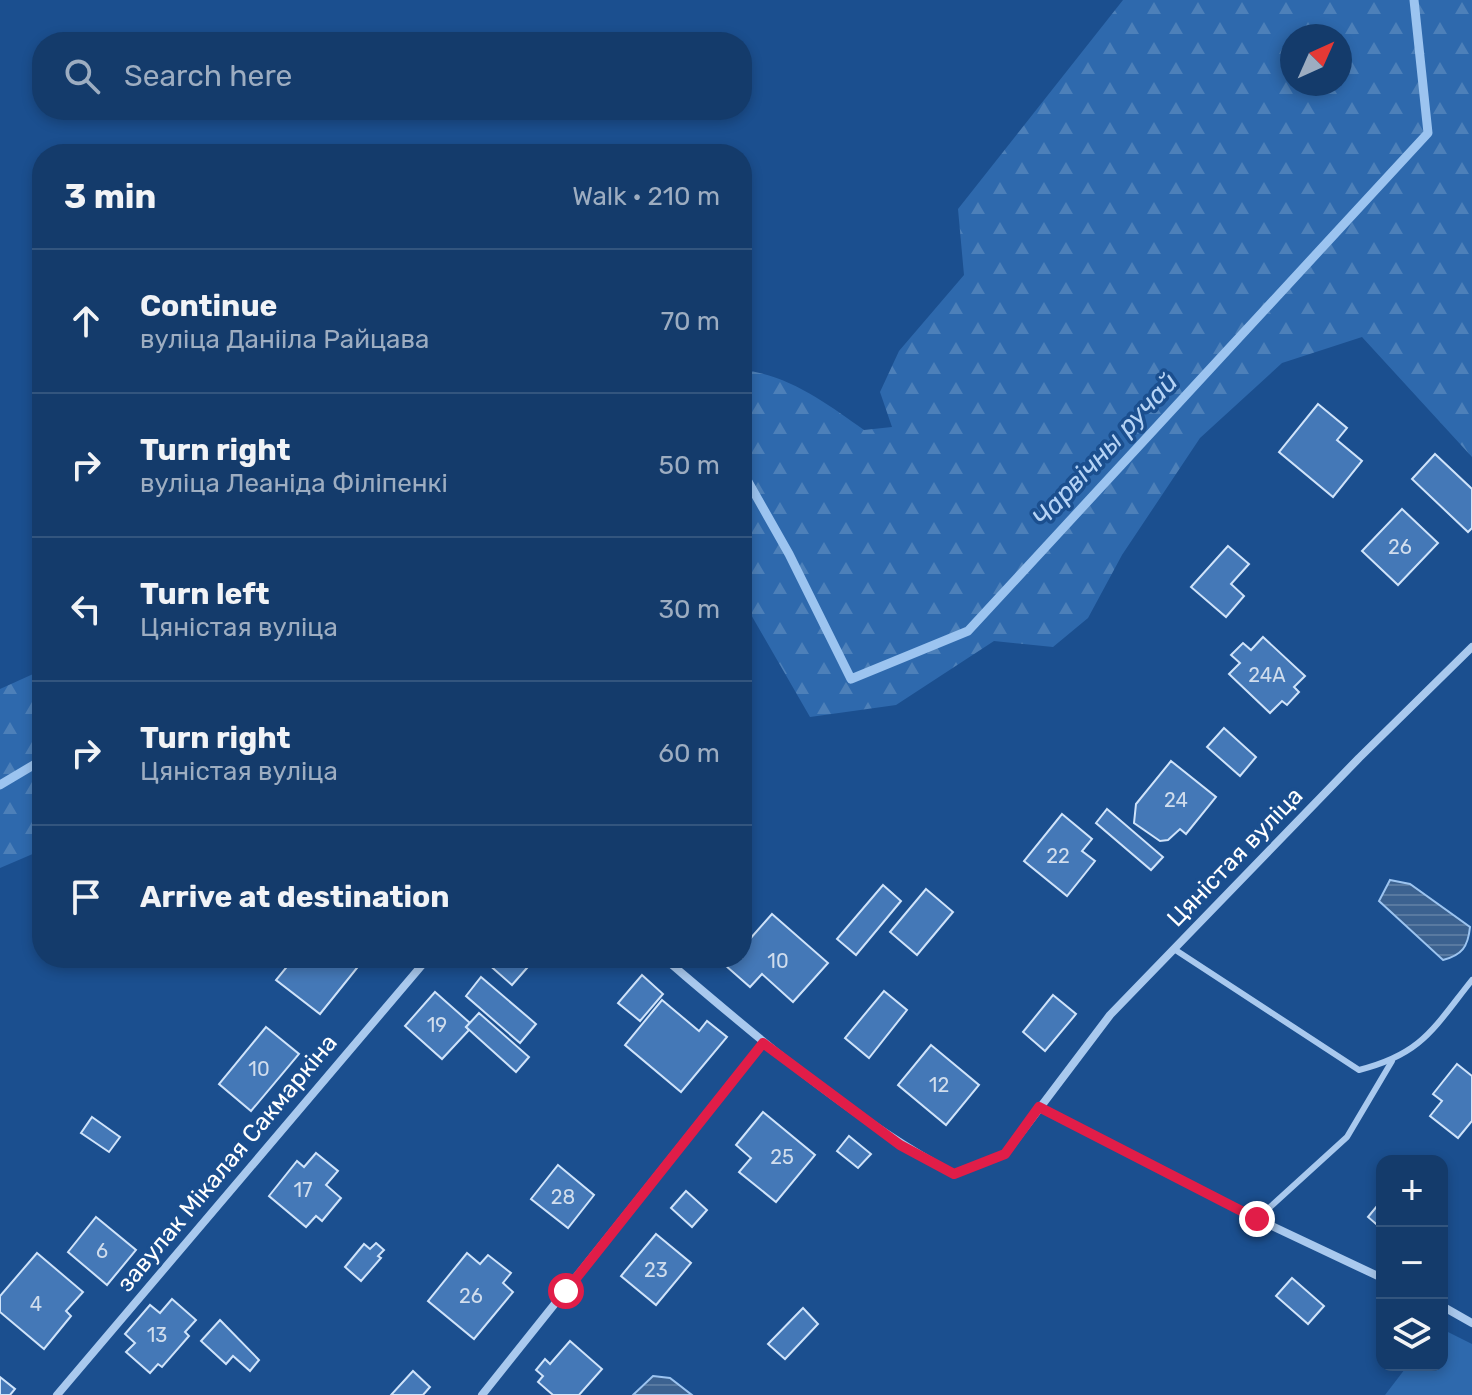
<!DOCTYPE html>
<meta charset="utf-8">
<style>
body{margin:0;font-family:Rubik,sans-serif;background:#1d4271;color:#f1f3f6}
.controls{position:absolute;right:24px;bottom:24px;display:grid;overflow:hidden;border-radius:16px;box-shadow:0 4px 12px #0003}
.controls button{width:72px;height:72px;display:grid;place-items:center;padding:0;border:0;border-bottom:2px solid #33557e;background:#143b6b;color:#f1f3f6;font:40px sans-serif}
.compass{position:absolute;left:1280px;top:24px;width:72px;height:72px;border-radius:50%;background:#143b6b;box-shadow:0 4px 12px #0003;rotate:45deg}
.stop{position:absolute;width:24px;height:24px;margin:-18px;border:6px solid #e11d48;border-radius:50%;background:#fff}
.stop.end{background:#e11d48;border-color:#fff;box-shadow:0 2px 8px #0008}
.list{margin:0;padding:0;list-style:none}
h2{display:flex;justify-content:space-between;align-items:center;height:104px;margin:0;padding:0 32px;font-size:34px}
h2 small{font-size:26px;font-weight:400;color:#9dadc1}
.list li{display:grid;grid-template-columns:52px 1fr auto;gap:24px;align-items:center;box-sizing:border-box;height:144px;padding:0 32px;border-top:2px solid #33557e}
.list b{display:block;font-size:30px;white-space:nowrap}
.list p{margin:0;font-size:26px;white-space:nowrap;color:#9dadc1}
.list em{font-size:26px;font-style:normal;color:#9dadc1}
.icon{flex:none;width:44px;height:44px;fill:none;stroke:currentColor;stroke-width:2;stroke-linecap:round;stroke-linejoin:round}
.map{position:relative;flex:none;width:1472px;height:1395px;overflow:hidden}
.search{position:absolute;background:#143b6b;box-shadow:0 4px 12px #0003;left:32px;top:32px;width:720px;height:88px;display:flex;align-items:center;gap:20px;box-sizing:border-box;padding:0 28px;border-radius:32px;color:#9dadc1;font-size:30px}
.panel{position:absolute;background:#143b6b;box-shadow:0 4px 12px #0003;left:32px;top:144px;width:720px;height:824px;border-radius:32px}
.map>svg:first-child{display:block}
.grass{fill:#2e69ad}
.forest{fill:url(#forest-firs);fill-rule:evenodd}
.water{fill:url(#water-rules);stroke:#9cc4f0;stroke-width:2}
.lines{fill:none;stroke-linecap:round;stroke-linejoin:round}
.stream{stroke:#9cc4f0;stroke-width:9}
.building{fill:#4478b7;stroke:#cfe3fa;stroke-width:2}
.service{stroke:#a9c9ee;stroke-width:6}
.minor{stroke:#a9c9ee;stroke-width:8}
.route{stroke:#e11d48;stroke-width:10}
.labels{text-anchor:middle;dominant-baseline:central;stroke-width:7;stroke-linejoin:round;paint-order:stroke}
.number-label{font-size:20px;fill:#d0dded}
.street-label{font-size:24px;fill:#fff;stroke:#1b4f8f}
.water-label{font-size:26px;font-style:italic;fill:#b5d3f5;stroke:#1b4f8f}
</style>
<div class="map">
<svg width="1472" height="1395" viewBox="0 0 1472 1395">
<defs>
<pattern id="forest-firs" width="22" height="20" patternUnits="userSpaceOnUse" patternTransform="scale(2)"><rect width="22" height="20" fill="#2e69ad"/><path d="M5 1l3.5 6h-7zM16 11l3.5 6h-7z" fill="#4d80b9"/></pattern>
<pattern id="water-rules" width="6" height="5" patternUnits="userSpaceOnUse" patternTransform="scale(2)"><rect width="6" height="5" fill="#3c6290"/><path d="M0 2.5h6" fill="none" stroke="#597aa1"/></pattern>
</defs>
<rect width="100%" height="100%" fill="#1b4f8f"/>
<polygon class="grass" points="1442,1329 1472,1344 1472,1395 1385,1395 1408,1365 1442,1365"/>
<g class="forest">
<path d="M1123,0H1472V457L1362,337L1282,363L1200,438L1122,555L1088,618L1053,647L994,641L896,705L810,717L742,599V370C787,374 828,404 864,430L892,427L880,392L899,351L964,275L958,209ZM1292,36H1340V84H1292Z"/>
<polygon points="42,670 42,850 0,868 0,689"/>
</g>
<g class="water">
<path d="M1390,880L1410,884L1470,927C1468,947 1462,955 1443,960L1379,901Z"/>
<polygon points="653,1376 670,1378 692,1395 633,1395"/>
</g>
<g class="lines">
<g class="stream">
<polyline points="742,471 789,554 851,679 968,631 1428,133 1414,0"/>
<polyline points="0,785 42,760"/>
</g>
</g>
<g class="building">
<polygon points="1318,404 1347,428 1337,440 1362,461 1333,497 1279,452"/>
<polygon points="1435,454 1472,489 1472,528 1468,532 1412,479"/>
<polygon points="1402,509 1438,543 1398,585 1362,551"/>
<polygon points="1228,546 1249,564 1231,584 1244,596 1226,617 1191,587"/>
<polygon points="1263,637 1305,676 1294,687 1299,692 1287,705 1282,701 1270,713 1229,674 1240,663 1231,655 1243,643 1251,650"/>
<polygon points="1224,728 1256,757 1240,776 1207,747"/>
<polygon points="1171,761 1216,797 1186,834 1180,829 1168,840 1160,841 1134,823 1136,804"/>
<polygon points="1107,809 1163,857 1151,870 1096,823"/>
<polygon points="1062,814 1092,839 1082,851 1095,861 1067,896 1024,861"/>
<polygon points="883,885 901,901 856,955 837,939"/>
<polygon points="926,889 953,912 917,955 890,932"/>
<polygon points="772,914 828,963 793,1002 762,974 750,987 726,966 733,958 742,958 742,948"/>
<polygon points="294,958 365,958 320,1014 276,980"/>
<polygon points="489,958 546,958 540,965 534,960 512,985 486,962"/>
<polygon points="642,975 663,994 640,1021 618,1003"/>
<polygon points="481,977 536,1024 520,1043 466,996"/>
<polygon points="884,991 907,1010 869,1058 845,1038"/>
<polygon points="435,992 470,1023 466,1027 469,1030 442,1059 405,1026"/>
<polygon points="1053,995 1076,1014 1045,1051 1023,1032"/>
<polygon points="662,1000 699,1031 707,1021 727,1037 681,1092 625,1045"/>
<polygon points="479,1013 529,1057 516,1072 466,1027"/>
<polygon points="266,1027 299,1054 251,1111 219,1084"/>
<polygon points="931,1045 979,1085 946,1125 898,1085"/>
<polygon points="1457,1064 1472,1076 1472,1121 1458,1138 1430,1116 1442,1101 1433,1094"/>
<polygon points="763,1112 815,1155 776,1202 739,1172 751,1158 736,1145"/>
<polygon points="92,1117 120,1137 109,1152 81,1133"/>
<polygon points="849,1136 871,1154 858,1168 837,1151"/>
<polygon points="316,1153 338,1171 326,1185 341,1198 322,1221 316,1216 306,1227 269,1196 297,1161 304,1167"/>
<polygon points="558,1165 594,1195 568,1228 531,1199"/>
<polygon points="686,1191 707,1210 692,1227 671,1208"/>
<polygon points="1382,1200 1382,1229 1368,1217"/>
<polygon points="96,1217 136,1250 107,1285 68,1252"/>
<polygon points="656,1234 691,1263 656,1305 621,1276"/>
<polygon points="376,1243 384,1250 378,1256 381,1258 361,1281 345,1267 364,1244 370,1249"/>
<polygon points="37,1253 83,1292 66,1311 71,1316 44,1349 0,1312 0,1296"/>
<polygon points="467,1253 480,1264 488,1255 511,1273 503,1283 513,1292 474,1339 428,1301"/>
<polygon points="1292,1278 1324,1306 1308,1324 1276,1296"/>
<polygon points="172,1299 196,1320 185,1332 189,1336 162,1367 158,1364 150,1373 126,1352 135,1343 125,1334 150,1305 160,1313"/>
<polygon points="803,1308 818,1324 785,1359 768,1344"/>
<polygon points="220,1320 259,1360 250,1371 233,1356 226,1364 201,1341"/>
<polygon points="570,1341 602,1369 579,1395 553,1395 538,1382 543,1376 536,1370 545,1359 550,1364"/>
<polygon points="413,1371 430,1387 423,1395 391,1395"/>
<polygon points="0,1377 15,1389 10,1395 0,1395"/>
</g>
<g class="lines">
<g class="service">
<path d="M1174,949L1359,1070C1422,1054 1433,1029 1472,980"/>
<polyline points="1257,1219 1347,1137 1392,1061"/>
</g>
<g class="minor">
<path d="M664,958C756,1036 848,1117 954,1174L1005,1154L1110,1015L1359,758L1472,647"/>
<polyline points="1039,1107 1257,1219 1382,1278"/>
<polyline points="1442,1306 1472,1323"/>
<polyline points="57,1395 428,958"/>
<polyline points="482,1395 763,1043"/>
</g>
</g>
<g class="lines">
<polyline class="route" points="566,1291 763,1043 900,1145 954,1174 1005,1154 1039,1107 1257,1219"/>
</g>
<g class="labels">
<g class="number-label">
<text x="1400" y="547">26</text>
<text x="1267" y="675">24А</text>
<text x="1176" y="800">24</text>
<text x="1058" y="856">22</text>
<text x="778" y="961">10</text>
<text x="437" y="1025">19</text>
<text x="259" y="1069">10</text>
<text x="939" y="1085">12</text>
<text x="782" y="1157">25</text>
<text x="303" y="1190">17</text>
<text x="563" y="1197">28</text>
<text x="102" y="1251">6</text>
<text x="656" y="1270">23</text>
<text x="471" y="1296">26</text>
<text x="36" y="1304">4</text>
<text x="157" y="1335">13</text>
</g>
<g class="street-label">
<text transform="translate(1235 857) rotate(-46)">Цяністая вуліца</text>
<text transform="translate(227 1163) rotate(-50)">завулак Мікалая Сакмаркіна</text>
</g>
<g class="water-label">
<text transform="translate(1105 450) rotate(-47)">Чарвічны ручай</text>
</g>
</g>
</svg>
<div class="controls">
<button>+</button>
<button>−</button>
<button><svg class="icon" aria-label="layers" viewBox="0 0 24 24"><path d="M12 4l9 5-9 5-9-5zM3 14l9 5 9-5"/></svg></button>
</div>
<svg class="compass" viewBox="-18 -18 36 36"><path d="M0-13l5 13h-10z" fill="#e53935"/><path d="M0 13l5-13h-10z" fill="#9dadc1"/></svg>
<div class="stop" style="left:566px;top:1291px"></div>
<div class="stop end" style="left:1257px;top:1219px"></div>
<div class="search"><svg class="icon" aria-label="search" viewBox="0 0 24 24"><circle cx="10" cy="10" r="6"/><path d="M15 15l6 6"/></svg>Search here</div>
<section class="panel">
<h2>3 min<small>Walk · 210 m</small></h2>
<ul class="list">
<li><svg class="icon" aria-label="ahead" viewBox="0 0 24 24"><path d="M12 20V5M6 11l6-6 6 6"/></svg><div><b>Continue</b><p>вуліца Данііла Райцава</p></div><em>70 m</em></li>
<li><svg class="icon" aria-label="right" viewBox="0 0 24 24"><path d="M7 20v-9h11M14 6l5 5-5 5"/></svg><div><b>Turn right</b><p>вуліца Леаніда Філіпенкі</p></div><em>50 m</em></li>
<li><svg class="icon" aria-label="left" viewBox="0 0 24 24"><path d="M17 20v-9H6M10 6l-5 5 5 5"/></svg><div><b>Turn left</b><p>Цяністая вуліца</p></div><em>30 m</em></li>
<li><svg class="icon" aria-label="right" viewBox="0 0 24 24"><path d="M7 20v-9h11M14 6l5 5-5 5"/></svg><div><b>Turn right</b><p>Цяністая вуліца</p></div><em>60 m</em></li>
<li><svg class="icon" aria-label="arrive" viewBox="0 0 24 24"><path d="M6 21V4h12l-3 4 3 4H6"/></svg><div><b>Arrive at destination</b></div></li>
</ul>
</section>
</div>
